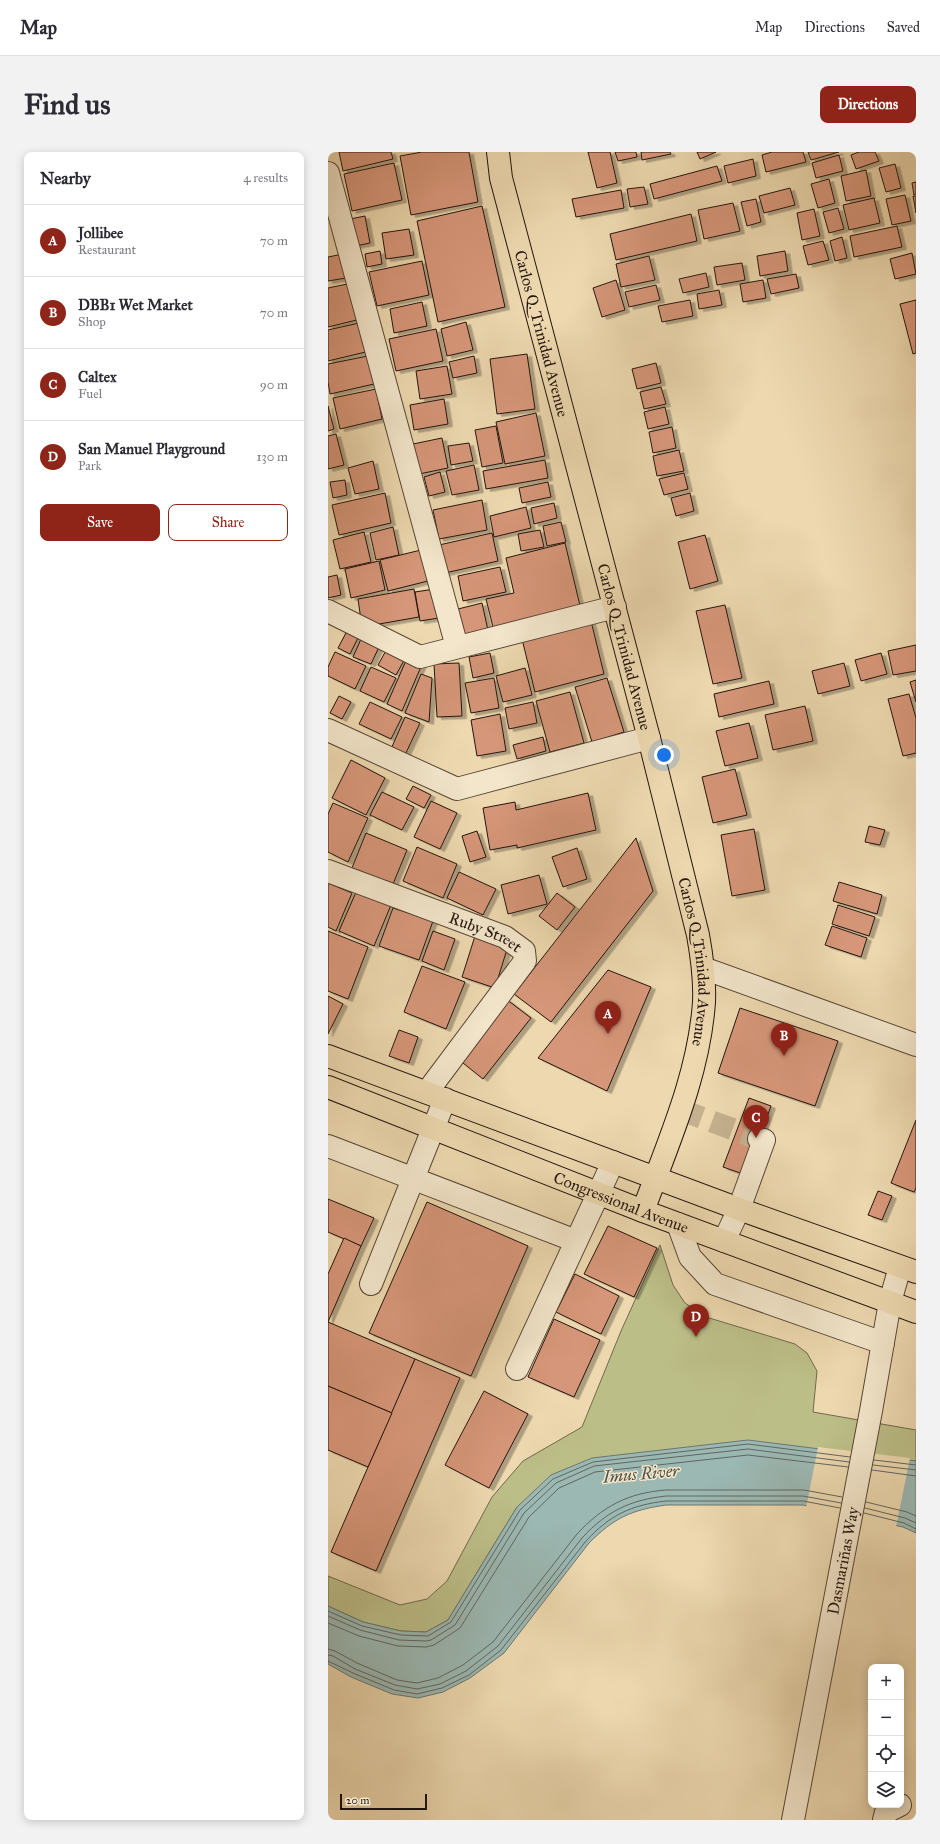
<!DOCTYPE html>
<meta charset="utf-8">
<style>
body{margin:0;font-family:"IM FELL Great Primer",serif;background:#f2f2f3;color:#2b2b33}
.controls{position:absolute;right:12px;bottom:12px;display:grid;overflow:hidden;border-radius:8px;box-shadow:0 2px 10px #0003}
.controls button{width:36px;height:36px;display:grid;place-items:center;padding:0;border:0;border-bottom:1px solid #e1e1e2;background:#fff;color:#2b2b33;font:20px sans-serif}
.scale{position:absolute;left:12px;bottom:10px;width:87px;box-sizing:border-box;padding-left:4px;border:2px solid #24150e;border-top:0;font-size:11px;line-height:14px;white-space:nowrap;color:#24150e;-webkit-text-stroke:3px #f3e6cb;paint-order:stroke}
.you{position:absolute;left:336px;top:603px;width:14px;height:14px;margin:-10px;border:3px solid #fff;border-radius:50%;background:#1a73e8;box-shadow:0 0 0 6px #1a73e833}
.badge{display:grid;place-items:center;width:26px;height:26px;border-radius:50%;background:#8f2418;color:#fff;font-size:13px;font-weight:700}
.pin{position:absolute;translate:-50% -33px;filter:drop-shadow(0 1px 2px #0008)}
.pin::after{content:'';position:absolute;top:21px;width:14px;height:12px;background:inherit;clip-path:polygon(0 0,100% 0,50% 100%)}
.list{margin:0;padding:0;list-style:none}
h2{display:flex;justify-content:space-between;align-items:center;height:52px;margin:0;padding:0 16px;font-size:17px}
h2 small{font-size:13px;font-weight:400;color:#7c7c81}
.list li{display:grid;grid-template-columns:26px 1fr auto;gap:12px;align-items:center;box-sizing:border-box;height:72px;padding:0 16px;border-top:1px solid #e1e1e2}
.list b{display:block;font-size:15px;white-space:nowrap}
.list p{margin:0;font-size:13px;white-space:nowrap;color:#7c7c81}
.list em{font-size:13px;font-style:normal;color:#7c7c81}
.actions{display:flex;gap:8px;padding:12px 16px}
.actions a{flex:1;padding:9px 0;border:1px solid #8f2418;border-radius:8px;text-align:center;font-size:14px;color:#8f2418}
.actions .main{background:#8f2418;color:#fff}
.icon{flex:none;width:22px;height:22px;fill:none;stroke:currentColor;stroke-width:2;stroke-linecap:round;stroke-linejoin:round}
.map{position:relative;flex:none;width:588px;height:1668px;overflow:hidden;border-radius:8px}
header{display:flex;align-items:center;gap:24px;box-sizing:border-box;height:56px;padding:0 20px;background:#fff;border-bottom:1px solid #e1e1e2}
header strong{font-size:19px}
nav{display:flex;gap:22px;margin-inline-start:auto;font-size:14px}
.intro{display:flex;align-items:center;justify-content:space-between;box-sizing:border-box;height:96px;padding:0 24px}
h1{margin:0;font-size:28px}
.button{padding:10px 18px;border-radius:8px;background:#8f2418;color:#fff;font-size:14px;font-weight:700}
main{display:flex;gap:24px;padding:0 24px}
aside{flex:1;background:#fff;border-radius:8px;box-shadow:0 2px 10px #0003}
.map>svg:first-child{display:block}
.green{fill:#bcbe88;stroke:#706a4b}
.water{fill:#9bb8b3;stroke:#6b7771}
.pier{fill:#edd8af}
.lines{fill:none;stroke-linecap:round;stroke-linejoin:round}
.shore{stroke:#606660;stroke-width:1}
.building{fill:#d69679;stroke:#24150e;filter:url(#shadow)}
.minor-tunnel{stroke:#c5b18f;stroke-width:22;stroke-dasharray:22 11;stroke-linecap:butt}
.minor-casing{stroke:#564636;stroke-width:24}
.major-casing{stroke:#24150e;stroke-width:24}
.minor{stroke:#f3e6cb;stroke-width:22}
.major{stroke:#edd8af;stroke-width:22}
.labels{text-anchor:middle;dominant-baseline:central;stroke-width:3;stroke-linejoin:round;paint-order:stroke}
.street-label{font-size:16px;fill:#24150e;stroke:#f3e6cb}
.water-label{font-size:17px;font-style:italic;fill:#4e4e48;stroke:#f3e6cb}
</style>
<header>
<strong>Map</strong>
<nav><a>Map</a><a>Directions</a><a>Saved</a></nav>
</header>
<div class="intro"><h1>Find us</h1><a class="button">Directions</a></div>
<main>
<aside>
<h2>Nearby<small>4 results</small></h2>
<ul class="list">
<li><span class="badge">A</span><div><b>Jollibee</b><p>Restaurant</p></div><em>70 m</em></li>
<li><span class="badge">B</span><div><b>DBB1 Wet Market</b><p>Shop</p></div><em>70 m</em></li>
<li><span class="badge">C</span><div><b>Caltex</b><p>Fuel</p></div><em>90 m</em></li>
<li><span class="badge">D</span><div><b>San Manuel Playground</b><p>Park</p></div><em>130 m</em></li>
</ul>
<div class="actions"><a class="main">Save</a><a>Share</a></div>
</aside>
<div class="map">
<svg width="588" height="1668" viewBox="0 0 588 1668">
<defs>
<filter id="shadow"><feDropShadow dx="4.5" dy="2.5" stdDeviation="0" flood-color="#0004"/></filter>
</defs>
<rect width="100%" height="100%" fill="#edd8af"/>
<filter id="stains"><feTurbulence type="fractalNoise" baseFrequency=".005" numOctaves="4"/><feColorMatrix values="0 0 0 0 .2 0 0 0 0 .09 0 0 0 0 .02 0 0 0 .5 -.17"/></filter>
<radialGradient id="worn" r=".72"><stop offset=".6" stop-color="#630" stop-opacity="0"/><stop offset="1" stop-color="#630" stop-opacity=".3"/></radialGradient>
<polygon class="green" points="332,1093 345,1133 357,1151 378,1165 467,1192 479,1201 489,1219 485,1260 588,1278 588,1309 189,1355 120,1468 98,1480 73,1479 35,1470 0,1454 0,1424 72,1453 99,1447 119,1429 164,1345 195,1309 254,1275 293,1179"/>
<path class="water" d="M420,1288L588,1309V1381L575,1375L475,1353H338C303,1358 286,1366 261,1391L176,1501L142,1526L115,1540L90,1546L64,1542L23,1525L0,1512V1454L35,1470L73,1479L98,1480L120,1468L189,1355L223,1323L264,1306Z"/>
<polygon class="pier" points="490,1295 582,1306 568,1375 478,1356"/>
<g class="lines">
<g class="shore">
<polyline points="546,1308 588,1313"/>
<polyline points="545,1313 588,1318"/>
<polyline points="544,1318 588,1324"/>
<polyline points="538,1350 579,1360 588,1364"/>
<polyline points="537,1356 577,1366 588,1371"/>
<polyline points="536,1361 576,1371 588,1377"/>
<polyline points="0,1459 34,1474 73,1483 100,1484 123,1470 192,1358 225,1327 265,1310 420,1292 522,1305"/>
<polyline points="0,1464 32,1478 71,1488 98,1489 103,1488 127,1473 196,1361 228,1331 266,1314 420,1297 521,1310"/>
<polyline points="0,1471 31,1484 70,1494 98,1495 106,1493 132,1476 201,1365 231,1336 267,1320 420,1303 520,1315"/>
<path d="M0,1497L7,1499L29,1511L69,1528L89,1531L110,1526L135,1513L165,1490L249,1382C275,1354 300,1341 338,1338H476L514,1345"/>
<path d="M0,1503L5,1504L27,1517L67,1533L89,1537L112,1532L138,1519L170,1494L254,1386C279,1359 302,1348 338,1344H475L513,1351"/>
<path d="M0,1509L25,1521L66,1538L89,1542L114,1536L141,1523L173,1498L258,1389C282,1363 303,1353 338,1349H475L512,1356"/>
</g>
</g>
<g class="building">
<polygon points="11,0 63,0 65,7 15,19"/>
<polygon points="94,0 141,0 150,50 83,63 72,4"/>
<polygon points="260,0 282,0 289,31 269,36"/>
<polygon points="287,0 308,0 309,5 290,9"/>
<polygon points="313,0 342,0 343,2 314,8"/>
<polygon points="369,0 388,0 372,7"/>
<polygon points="444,0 475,0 478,10 438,20 434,3"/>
<polygon points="480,0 511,0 483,8"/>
<polygon points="531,0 547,0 551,9 528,17 523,3"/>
<polygon points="511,3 515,19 488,26 484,11"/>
<polygon points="425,7 428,24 400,31 396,14"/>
<polygon points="66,11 74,48 24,59 16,22"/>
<polygon points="567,12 573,36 558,40 551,16"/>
<polygon points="389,14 394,29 326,47 322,32"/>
<polygon points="538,18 543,44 518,49 513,24"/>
<polygon points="501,27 507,51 490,56 483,32"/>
<polygon points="588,30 588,42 586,43 584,31"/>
<polygon points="316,35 320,52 302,55 299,37"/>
<polygon points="462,36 467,53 436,61 431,44"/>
<polygon points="293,38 296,56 248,65 244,47"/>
<polygon points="577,43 583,69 564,73 558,47"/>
<polygon points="585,44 588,44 588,61"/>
<polygon points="546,46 552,71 521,78 515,53"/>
<polygon points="428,47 433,70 419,74 413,50"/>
<polygon points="405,51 412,79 376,87 370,58"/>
<polygon points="154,54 177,155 110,170 89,69"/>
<polygon points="510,56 516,77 501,81 495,60"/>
<polygon points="486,57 492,84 474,88 469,61"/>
<polygon points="363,62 369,89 288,108 282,82"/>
<polygon points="37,64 42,91 23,95 17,68"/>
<polygon points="569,74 574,95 526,105 522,84"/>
<polygon points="81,77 86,103 58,107 54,81"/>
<polygon points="514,85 519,106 507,109 502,89"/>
<polygon points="495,89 501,108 480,113 475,94"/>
<polygon points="52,99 54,112 39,115 37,102"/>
<polygon points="457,99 460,119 432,124 429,104"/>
<polygon points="20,101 24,125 0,129 0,105"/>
<polygon points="584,101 588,122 567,127 562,107"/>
<polygon points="321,104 327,128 293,135 288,112"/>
<polygon points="94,109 101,143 49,154 41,120"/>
<polygon points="414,111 417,128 389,133 386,115"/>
<polygon points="378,121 381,135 355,141 351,127"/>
<polygon points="468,122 471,136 443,142 439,127"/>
<polygon points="288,128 297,158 274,165 265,136"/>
<polygon points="435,128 438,146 415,150 412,132"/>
<polygon points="29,130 37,166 0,175 0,136"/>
<polygon points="328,133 332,148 301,155 297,140"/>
<polygon points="391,138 394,153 371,157 369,142"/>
<polygon points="362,148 365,164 334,170 330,154"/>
<polygon points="588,148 588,201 585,202 572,152"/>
<polygon points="94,150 99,174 66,181 62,157"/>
<polygon points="40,169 46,198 0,209 0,178"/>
<polygon points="138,170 145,198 119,204 113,177"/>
<polygon points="108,177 115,209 68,219 61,187"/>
<polygon points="199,202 207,257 169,262 162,207"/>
<polygon points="40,204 46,232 2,242 0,230 0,212"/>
<polygon points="146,204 149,221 125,226 121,210"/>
<polygon points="328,211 333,231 309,237 304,217"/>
<polygon points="119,214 124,242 92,247 88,219"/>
<polygon points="333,235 338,252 316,257 312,240"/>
<polygon points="48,237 54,267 12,277 5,246"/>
<polygon points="116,247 120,272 86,278 82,253"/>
<polygon points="0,254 6,277 0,279"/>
<polygon points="337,255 341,272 320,277 316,260"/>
<polygon points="208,261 217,304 177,312 168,270"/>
<polygon points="168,274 175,311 154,315 147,278"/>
<polygon points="344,275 348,296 325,301 321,280"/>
<polygon points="8,282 16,313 0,317 0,284"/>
<polygon points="114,286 120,316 91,322 85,292"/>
<polygon points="141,291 145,309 123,313 120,294"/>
<polygon points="351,298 356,319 329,324 325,304"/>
<polygon points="217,308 220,326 158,337 155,319"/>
<polygon points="45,309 51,337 27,342 20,316"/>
<polygon points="146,313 151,338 124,343 118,319"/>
<polygon points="112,320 117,340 101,344 96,325"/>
<polygon points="356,321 360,337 336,343 331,327"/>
<polygon points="17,328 19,343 5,346 2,330"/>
<polygon points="220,330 223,345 194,351 191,336"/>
<polygon points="57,341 63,371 11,383 4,353"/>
<polygon points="362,341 366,359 348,364 343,346"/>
<polygon points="154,348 159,378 111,387 105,358"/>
<polygon points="226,351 229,366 206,372 203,356"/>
<polygon points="198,355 203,376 166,385 162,364"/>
<polygon points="233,370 238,390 219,394 215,374"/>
<polygon points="65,375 71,403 48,408 42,381"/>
<polygon points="212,378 216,395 193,399 190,382"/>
<polygon points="36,380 43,410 12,417 5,388"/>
<polygon points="164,381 170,409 117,421 111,393"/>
<polygon points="377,383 390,429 362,437 350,390"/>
<polygon points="237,391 254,462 167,483 158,447 186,441 178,406"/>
<polygon points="93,398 100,429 60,439 52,408"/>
<polygon points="51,409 57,438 23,446 17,417"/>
<polygon points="172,415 178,440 135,449 130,424"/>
<polygon points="9,423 13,443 0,446 0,425"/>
<polygon points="113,436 117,465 92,469 87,440"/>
<polygon points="86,437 91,465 34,475 30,447"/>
<polygon points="154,451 161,483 136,489 130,457"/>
<polygon points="397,453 414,526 385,532 368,459"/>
<polygon points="263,469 276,522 207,540 194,487"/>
<polygon points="19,479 31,484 22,502 10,496"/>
<polygon points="33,487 51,495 43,512 25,505"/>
<polygon points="61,493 79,503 68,523 50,513"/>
<polygon points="588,493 588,519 565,523 560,499"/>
<polygon points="7,500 38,514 27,537 0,524 0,515"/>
<polygon points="162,501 166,521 145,526 141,505"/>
<polygon points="553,501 559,522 533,529 527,508"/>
<polygon points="80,504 95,510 74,559 59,552"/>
<polygon points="131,511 134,564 109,565 106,512"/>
<polygon points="516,511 522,534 490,542 484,519"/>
<polygon points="43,515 68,526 56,550 32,539"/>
<polygon points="197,516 204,543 175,550 168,524"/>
<polygon points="93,522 104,526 101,570 77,561"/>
<polygon points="166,526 171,556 143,561 137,531"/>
<polygon points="279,526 296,580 264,590 247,535"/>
<polygon points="588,528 588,550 582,530"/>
<polygon points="441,529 446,552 391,565 386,542"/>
<polygon points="242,540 256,591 222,600 208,549"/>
<polygon points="581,542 588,566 588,601 575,604 560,547"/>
<polygon points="11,544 23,550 14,567 2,561"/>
<polygon points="42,550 74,565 63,587 31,572"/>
<polygon points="205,550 209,571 181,577 177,556"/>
<polygon points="477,554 485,589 445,598 437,563"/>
<polygon points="172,562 178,599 149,604 143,568"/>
<polygon points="77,565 92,571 77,603 63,597"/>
<polygon points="421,571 430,606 397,614 388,579"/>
<polygon points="215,585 218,599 189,607 185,593"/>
<polygon points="23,608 57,626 38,663 4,646"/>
<polygon points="407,617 419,663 385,671 374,625"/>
<polygon points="85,634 103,643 96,656 78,647"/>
<polygon points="54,640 86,655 74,678 42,663"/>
<polygon points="260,641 268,678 189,696 189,693 162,698 155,656 187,650 188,658"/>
<polygon points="103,649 129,661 112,697 86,685"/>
<polygon points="5,651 40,666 20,710 0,700 0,662"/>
<polygon points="541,674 557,678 552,693 537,690"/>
<polygon points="426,677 437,738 404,744 393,683"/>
<polygon points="149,679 158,705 142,710 134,684"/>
<polygon points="38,681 79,698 65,732 24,716"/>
<polygon points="308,686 325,739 223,870 186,842"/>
<polygon points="89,695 129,712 115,746 75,729"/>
<polygon points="249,696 259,727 235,735 224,705"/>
<polygon points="131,720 168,737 155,763 119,746"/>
<polygon points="211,723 219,752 180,762 173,733"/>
<polygon points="511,730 554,743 549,762 505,749"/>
<polygon points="0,731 24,741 8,779 0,775"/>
<polygon points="29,738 63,753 46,794 11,779"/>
<polygon points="229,741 247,755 229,778 211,764"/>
<polygon points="510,753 547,765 541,784 504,772"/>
<polygon points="65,756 105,769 91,808 51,794"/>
<polygon points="504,774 539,786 533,805 497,793"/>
<polygon points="0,779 40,795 20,847 0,839"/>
<polygon points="105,779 127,787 116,818 94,809"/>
<polygon points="147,784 180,794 167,836 134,825"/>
<polygon points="94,814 137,830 118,877 76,860"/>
<polygon points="280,818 323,835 279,939 210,906"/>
<polygon points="0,844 15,852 0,882"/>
<polygon points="178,847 203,866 155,927 130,907"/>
<polygon points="412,856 510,889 487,954 390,921"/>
<polygon points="71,878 90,885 81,911 61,904"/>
<polygon points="421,946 443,954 418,1023 395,1015"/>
<polygon points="588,968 588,1036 586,1040 563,1031"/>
<polygon points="550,1039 564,1044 554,1068 540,1063"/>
<polygon points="0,1047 46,1066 33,1094 0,1080"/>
<polygon points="99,1050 200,1094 143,1224 41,1181"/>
<polygon points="280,1074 329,1096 306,1145 256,1122"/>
<polygon points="16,1086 33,1094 0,1170 0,1122"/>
<polygon points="247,1122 291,1144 273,1182 228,1160"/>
<polygon points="226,1167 272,1188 246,1245 200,1225"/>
<polygon points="0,1170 87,1207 64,1261 0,1234"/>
<polygon points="87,1207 132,1226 48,1419 3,1400"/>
<polygon points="0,1234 64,1261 40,1315 0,1298"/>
<polygon points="156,1239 200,1262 161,1336 117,1313"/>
</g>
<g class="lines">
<polyline class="minor-tunnel" points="353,958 431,987"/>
<g class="minor-casing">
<g id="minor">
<polyline points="0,21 129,495"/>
<polyline points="0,459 92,505 287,455"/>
<polyline points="0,578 129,637 321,586"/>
<path id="s1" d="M0,719L177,785L196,799L197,809L99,940"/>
<polyline points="375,816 588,893"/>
<polyline points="0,994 248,1089"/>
<polyline points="350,1072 362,1105 387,1132 555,1191"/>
<polyline points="396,1089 411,1057 436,988 431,987"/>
<polyline points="43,1132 117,947"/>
<polyline points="189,1217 285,1010"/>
<path id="s2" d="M465,1668L543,1259L562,1150L572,1115"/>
<polyline points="556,1668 558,1660 572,1653"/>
</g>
</g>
<g class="major-casing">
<g id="major">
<path id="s3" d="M170,0L173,26L321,586L370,783C374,805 377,827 376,850C371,923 340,991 315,1059"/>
<polyline points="0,904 411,1057 588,1120"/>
<path id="s4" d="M0,935L315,1059L588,1160"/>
</g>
</g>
<use href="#minor" class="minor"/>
<use href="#major" class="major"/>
</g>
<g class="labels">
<g class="street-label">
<text stroke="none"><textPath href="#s3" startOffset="187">Carlos Q. Trinidad Avenue</textPath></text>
<text stroke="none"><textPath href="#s3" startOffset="511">Carlos Q. Trinidad Avenue</textPath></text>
<text stroke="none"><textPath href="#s1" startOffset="169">Ruby Street</textPath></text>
<text stroke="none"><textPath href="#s3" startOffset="835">Carlos Q. Trinidad Avenue</textPath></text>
<text stroke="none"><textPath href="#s4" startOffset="315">Congressional Avenue</textPath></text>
<text stroke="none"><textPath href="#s2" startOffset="264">Dasmariñas Way</textPath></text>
</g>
<g class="water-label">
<text transform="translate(313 1322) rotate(-5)">Imus River</text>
</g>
</g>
<rect width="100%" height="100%" filter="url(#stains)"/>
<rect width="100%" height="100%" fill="url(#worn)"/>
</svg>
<div class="controls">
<button>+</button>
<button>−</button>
<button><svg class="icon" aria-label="locate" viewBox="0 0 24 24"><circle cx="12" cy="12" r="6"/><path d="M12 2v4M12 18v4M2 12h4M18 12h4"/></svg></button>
<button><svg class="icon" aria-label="layers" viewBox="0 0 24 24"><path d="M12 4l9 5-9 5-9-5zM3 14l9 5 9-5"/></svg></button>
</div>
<div class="scale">20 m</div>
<div class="you"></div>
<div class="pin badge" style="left:280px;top:882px">A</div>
<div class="pin badge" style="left:456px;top:904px">B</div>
<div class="pin badge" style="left:428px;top:986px">C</div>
<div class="pin badge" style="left:368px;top:1185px">D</div>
</div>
</main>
